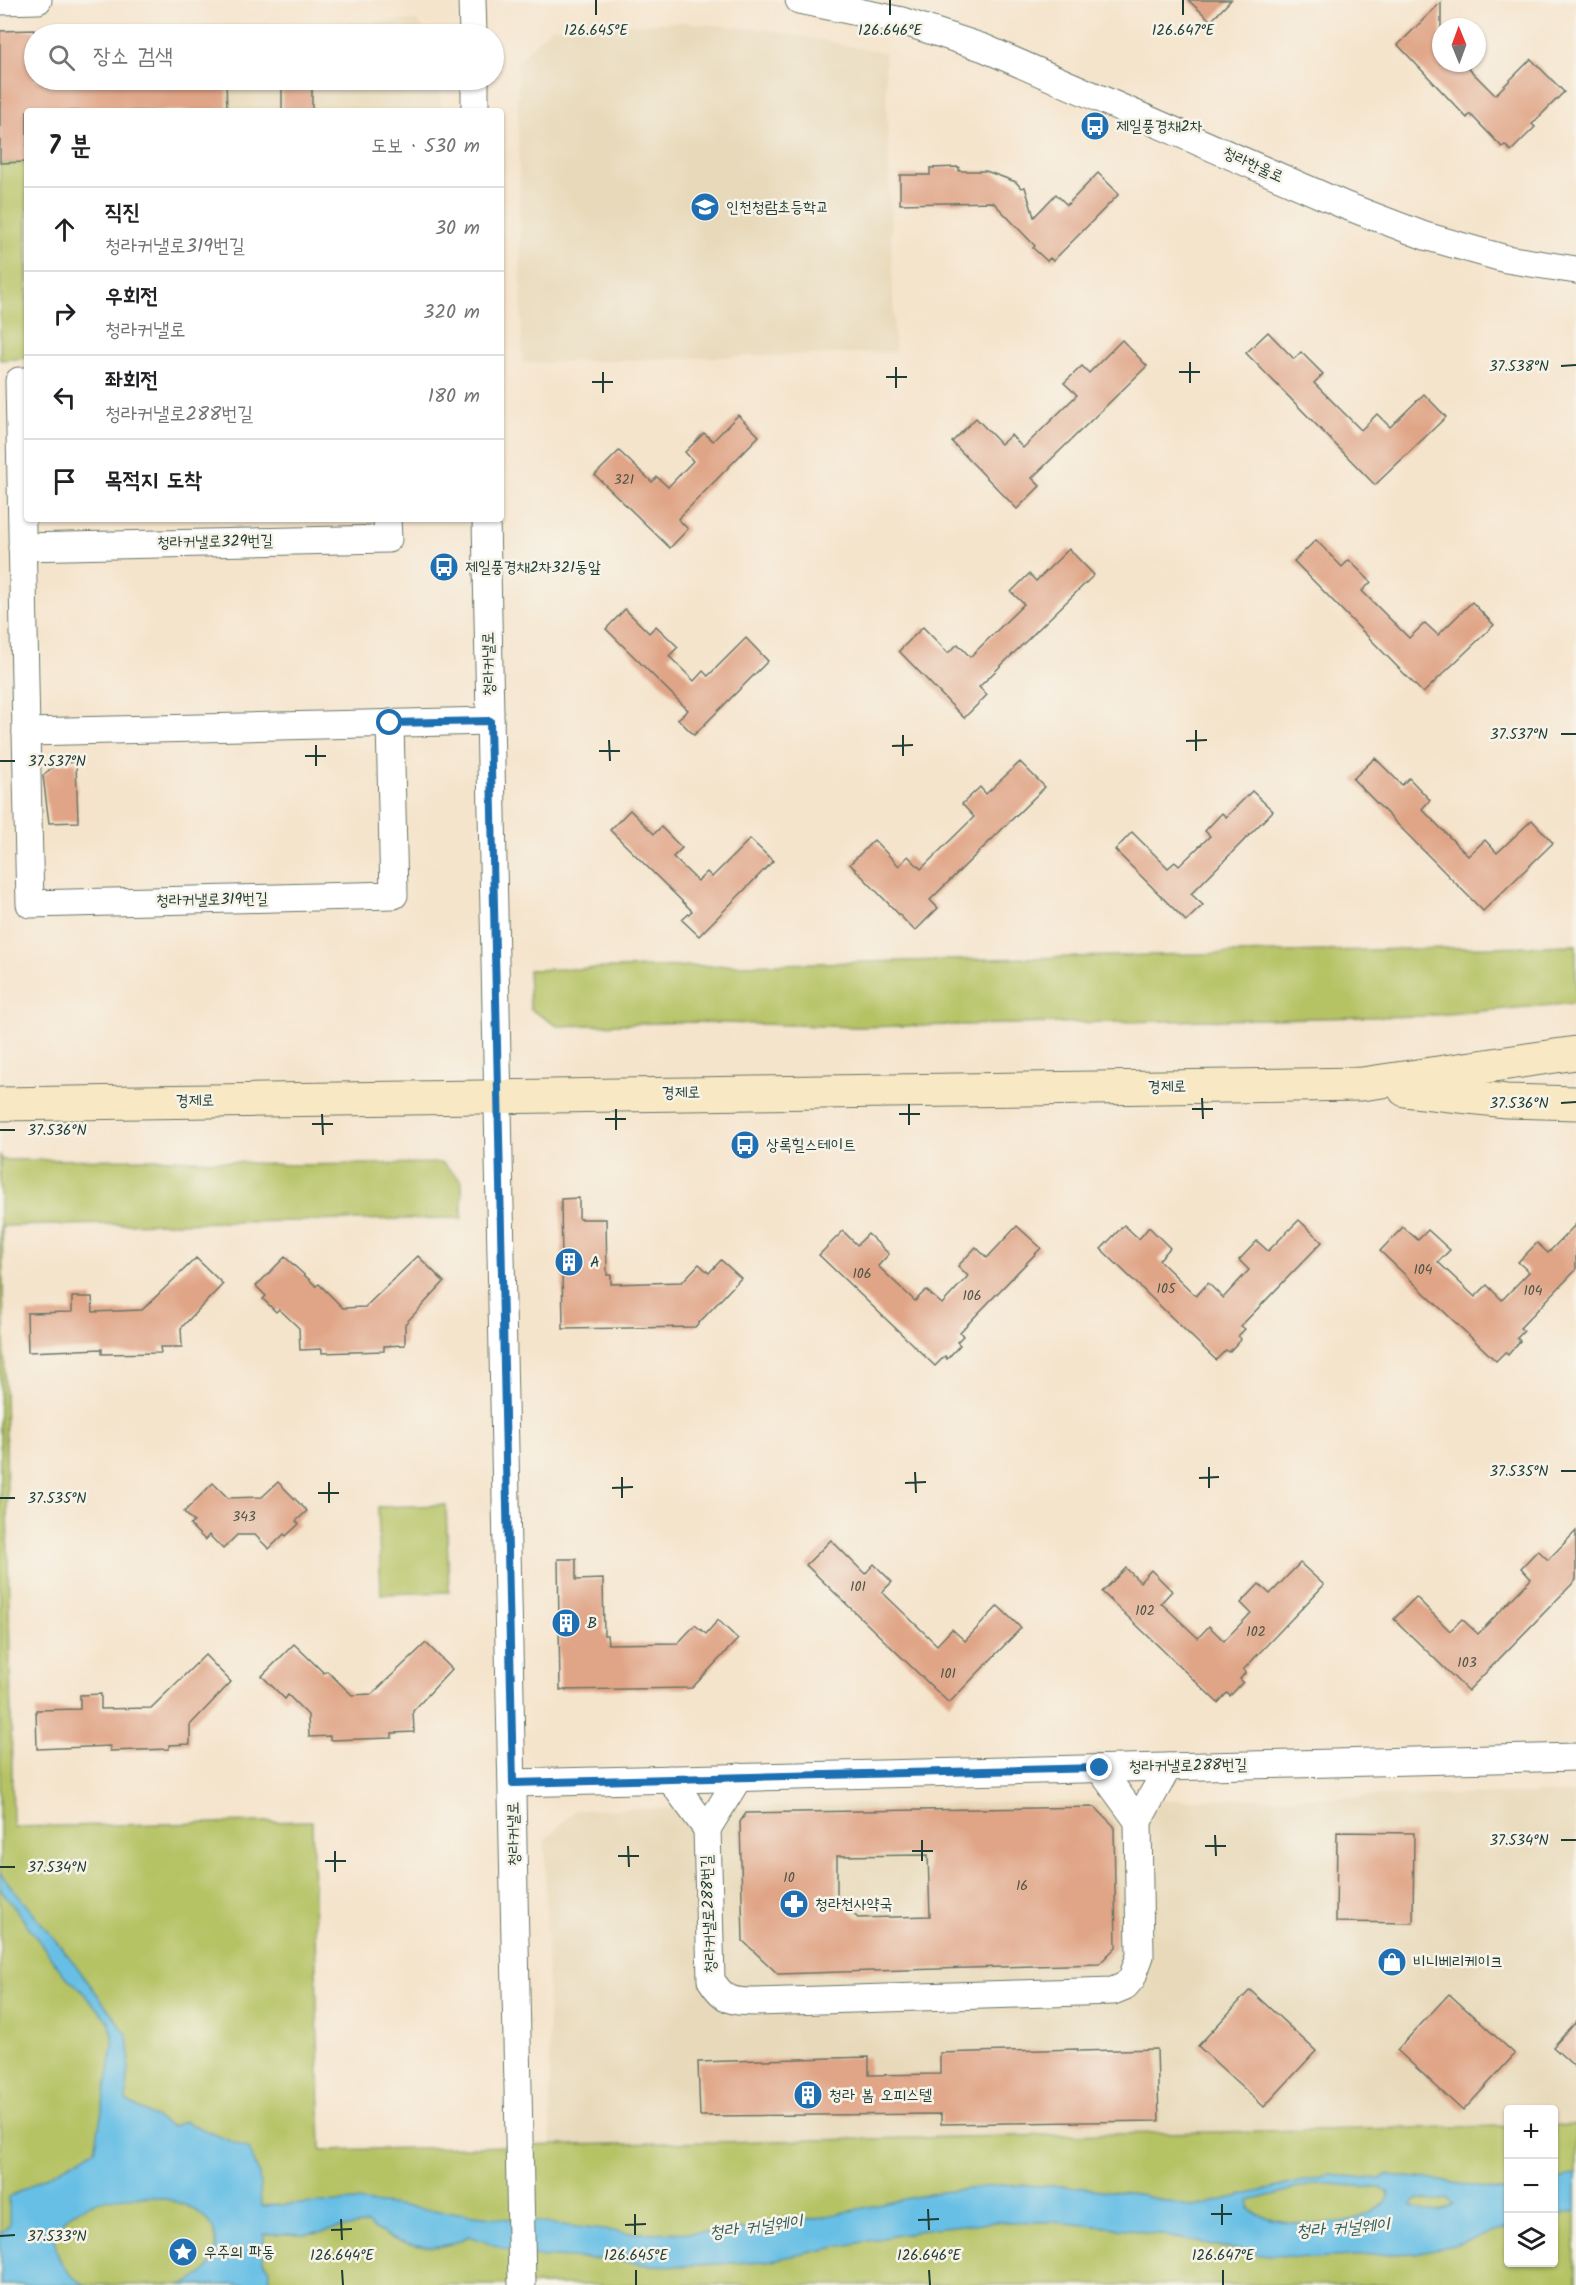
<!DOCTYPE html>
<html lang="ko">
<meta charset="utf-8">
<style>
body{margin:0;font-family:Kalam,"Poor Story",sans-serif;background:#f6f6f6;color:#202124}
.controls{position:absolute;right:18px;bottom:18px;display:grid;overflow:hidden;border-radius:6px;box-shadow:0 2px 4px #0004}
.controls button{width:54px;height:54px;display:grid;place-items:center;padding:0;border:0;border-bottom:2px solid #e0e0e0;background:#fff;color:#202124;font:30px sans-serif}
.compass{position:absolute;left:1432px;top:18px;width:54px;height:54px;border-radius:50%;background:#fff;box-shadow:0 2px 4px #0004;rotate:359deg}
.stop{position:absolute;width:18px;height:18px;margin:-14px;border:4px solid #1f6fb2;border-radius:50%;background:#fff}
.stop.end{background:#1f6fb2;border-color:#fff;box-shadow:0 2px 6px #0008}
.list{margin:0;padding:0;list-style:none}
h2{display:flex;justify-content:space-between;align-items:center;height:78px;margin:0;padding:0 24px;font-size:26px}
h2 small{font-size:20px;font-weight:400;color:#757577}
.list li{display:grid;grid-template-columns:39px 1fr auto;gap:18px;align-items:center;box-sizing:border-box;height:84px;padding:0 24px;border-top:2px solid #e0e0e0}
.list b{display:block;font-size:22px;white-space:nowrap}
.list p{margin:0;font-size:20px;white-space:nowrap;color:#757577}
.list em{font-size:20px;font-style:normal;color:#757577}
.icon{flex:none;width:33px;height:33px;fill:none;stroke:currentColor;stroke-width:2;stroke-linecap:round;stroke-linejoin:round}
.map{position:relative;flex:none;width:1576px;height:2285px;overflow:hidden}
.search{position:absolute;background:#fff;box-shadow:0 2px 4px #0004;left:24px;top:24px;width:480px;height:66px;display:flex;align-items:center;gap:15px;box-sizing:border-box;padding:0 21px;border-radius:33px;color:#757577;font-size:22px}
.panel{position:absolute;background:#fff;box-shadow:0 2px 4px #0004;left:24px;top:108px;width:480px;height:414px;border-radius:6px}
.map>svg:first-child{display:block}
.built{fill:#e8d9ba}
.green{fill:#b6c365;stroke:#6a804c;stroke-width:1.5}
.water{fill:#68bfe5;stroke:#447e8c;stroke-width:1.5;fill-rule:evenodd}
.building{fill:#e0a486;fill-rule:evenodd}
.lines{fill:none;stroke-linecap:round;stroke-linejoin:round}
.minor-casing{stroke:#6a7769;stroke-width:29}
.secondary-casing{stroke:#6a7769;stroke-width:35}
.minor{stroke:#fff;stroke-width:27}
.secondary{stroke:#f8e8c3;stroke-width:33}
.route{stroke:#1f6fb2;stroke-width:8}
.ticks{fill:none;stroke:#1f3d34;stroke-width:2}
.labels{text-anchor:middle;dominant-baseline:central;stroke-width:5;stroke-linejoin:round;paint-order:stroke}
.number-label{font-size:14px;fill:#4f5748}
.poi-label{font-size:16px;fill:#1f3d34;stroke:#f7f3e8;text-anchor:start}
.street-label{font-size:16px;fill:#1f3d34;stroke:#f7f3e8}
.water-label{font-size:18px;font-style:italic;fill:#315e60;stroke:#f7f3e8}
.ticks-label{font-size:15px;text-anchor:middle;fill:#1f3d34;stroke:#f7f3e8;stroke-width:5;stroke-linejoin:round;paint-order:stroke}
</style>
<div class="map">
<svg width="1576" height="2285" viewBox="0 0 1576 2285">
<rect width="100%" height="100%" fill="#f7f3e8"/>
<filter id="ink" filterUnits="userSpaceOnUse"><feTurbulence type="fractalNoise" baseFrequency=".0167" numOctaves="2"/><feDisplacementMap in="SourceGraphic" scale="12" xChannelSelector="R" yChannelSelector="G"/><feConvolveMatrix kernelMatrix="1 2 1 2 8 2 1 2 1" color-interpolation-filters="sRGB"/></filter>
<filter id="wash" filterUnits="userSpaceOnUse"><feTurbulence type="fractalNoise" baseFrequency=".008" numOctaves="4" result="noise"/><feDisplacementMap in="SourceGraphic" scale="24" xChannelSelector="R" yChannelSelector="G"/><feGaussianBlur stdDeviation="1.35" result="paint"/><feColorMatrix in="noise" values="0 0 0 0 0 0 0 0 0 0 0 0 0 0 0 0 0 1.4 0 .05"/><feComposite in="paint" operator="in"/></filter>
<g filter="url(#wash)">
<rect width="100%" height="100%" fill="#f5e4cc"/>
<g class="built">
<polygon points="416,21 431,34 62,34 62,28"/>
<polygon points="681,22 768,30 885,53 895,352 522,363 517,62 551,28"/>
<polygon points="63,80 441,80 441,111 64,111"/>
<polygon points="1576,1793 1576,2125 1554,2125 1554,2110 1508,2110 1508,2126 551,2145 545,1840 575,1810"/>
</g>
<g class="green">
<polygon points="0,163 27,163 27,358 0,360"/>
<polygon points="1576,945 1576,1003 1423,1016 856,1027 692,1022 557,1026 530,1009 528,970"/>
<polygon points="0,1154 2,1160 174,1159 291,1165 442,1163 462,1181 462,1218 2,1226 13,1827 312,1821 321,2150 1508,2126 1508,2262 1554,2262 1554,2126 1576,2125 1576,2285 0,2285"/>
<polygon points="446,1505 449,1592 381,1594 378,1507"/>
</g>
<g class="water">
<path d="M0,1873L75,1964L128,2036L130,2056L126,2101L172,2127L184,2121L249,2149L259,2173L261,2206L356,2201L629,2233L714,2232L780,2226L933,2193L1001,2185L1065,2186L1130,2193L1193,2207L1329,2175L1381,2179L1386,2175L1429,2179L1508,2192V2228L1450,2246L1415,2253L1312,2258L1260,2254L1128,2229L1053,2222H993L934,2228L767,2261L680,2266L651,2265L600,2259L525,2256L469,2236C435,2257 398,2244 367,2224L307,2234H264L263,2261L270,2268L269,2285H179C197,2281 214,2268 216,2250C224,2174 38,2183 57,2252C61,2266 72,2279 86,2285H0V2234L9,2225V2197L95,2150L113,2046L110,2023L79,1988L63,1974L0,1888ZM1318,2183L1380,2188L1387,2191L1388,2198C1365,2232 1282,2229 1250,2210V2201ZM1448,2198L1454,2204C1439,2212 1426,2215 1411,2205L1418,2199L1434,2201Z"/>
<polygon points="1576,2175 1576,2211 1554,2216 1554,2181"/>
</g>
<g id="blocks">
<g class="building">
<polygon points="1188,0 1231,0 1211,21"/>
<polygon points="1441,2 1441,63 1463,63 1495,95 1531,59 1564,92 1532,124 1535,127 1511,151 1505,145 1502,147 1470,114 1467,118 1398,45"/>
<polygon points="34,30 34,80 226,80 227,111 27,111 27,162 0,163 0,31"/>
<rect x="282" y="80" width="30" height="31"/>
<polygon points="959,167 959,171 986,171 1016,182 1021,188 1025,187 1034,217 1056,194 1067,205 1098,173 1119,194 1053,261 1050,258 1047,261 1033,248 1035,246 993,202 900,204 900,175 930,175 930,168"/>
<polygon points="1268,332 1294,359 1301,352 1323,374 1314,383 1361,430 1377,414 1390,427 1424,394 1446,417 1375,485 1246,353"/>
<polygon points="1122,340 1147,366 1032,478 1040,486 1017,509 952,442 976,418 1001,444 1011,435 1023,448 1077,395 1064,383 1082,366 1089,373"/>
<polygon points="738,415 759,436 678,519 688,529 670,548 595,475 619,451 652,482 657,477 668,487 693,461 685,452 704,433 713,441"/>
<polygon points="1316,540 1342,567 1349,560 1371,582 1362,591 1409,638 1425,623 1438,635 1472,602 1494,625 1423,693 1294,561"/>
<polygon points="1069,549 1094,575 979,687 987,695 964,718 899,651 923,627 948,653 958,644 970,657 1024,604 1011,592 1029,574 1036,581"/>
<polygon points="625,609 649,633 656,626 678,647 669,656 694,681 703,671 708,676 746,638 768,661 694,735 678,719 688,710 606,629"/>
<polygon points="1375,758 1402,785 1409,778 1430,800 1422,809 1468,856 1485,840 1497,853 1532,820 1553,843 1483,911 1353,779"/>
<polygon points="76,762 78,822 49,823 43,776 55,764"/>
<polygon points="1020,762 1045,787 930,900 938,908 915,931 850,864 874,840 899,866 908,856 921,869 974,817 962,804 980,787 986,794"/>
<polygon points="1252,791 1273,811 1191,894 1203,905 1186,921 1115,850 1132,832 1168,868 1175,862 1179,866 1210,836 1205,831 1222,813 1226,817"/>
<polygon points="630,810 654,834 661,827 682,848 673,857 698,881 707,872 712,877 750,839 773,861 699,936 682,920 692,911 610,830"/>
<polygon points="579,1198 579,1219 606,1219 607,1275 611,1275 611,1284 682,1282 699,1264 709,1273 721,1260 741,1278 695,1327 563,1329 561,1199"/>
<polygon points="1299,1220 1322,1242 1241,1326 1245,1329 1238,1336 1241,1339 1229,1352 1226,1350 1216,1360 1101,1249 1124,1225 1139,1239 1149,1227 1170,1248 1159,1260 1196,1296 1208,1283 1223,1298 1249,1270 1239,1260 1257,1241 1268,1251"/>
<polygon points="1576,1224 1576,1270 1520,1328 1524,1331 1517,1338 1520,1341 1508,1355 1505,1352 1496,1361 1380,1251 1403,1227 1418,1240 1428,1230 1450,1250 1438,1262 1475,1297 1487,1285 1502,1300 1529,1272 1518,1262 1537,1243 1548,1253"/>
<polygon points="1017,1226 1041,1248 960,1332 963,1336 957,1342 960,1345 947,1359 945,1356 935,1366 819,1255 843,1231 857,1245 868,1234 889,1254 878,1266 915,1301 926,1290 942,1304 968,1276 958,1266 976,1247 987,1258"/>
<polygon points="418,1256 444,1282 405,1324 405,1345 384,1346 384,1351 322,1353 322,1349 300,1350 299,1328 279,1309 276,1312 263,1299 266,1296 256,1286 285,1257 316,1286 319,1284 343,1308 365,1307"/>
<polygon points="196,1258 223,1284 181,1328 182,1347 160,1347 161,1353 102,1354 102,1349 28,1352 27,1313 72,1312 72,1297 92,1297 93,1312 142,1310"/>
<polygon points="278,1482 307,1511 296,1521 299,1524 286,1536 284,1534 269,1549 255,1535 237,1535 223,1549 209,1535 205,1540 190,1525 194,1522 184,1512 213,1483 228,1498 262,1497"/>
<polygon points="1576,1531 1576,1580 1468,1691 1394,1619 1416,1597 1450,1631 1462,1619 1478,1634 1531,1579 1521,1568 1538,1550 1548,1560"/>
<polygon points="831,1540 865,1574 874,1564 892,1582 882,1592 937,1645 952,1629 965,1641 998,1606 1021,1628 949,1703 806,1565"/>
<polygon points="558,1559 576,1559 576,1580 603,1579 604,1635 607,1635 608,1644 678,1643 695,1625 706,1634 718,1620 738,1639 692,1688 560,1690"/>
<polygon points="1300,1563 1324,1585 1243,1670 1246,1672 1240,1679 1243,1682 1230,1696 1227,1693 1218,1703 1102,1592 1126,1568 1140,1582 1151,1570 1172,1591 1161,1603 1198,1638 1209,1626 1224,1641 1251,1613 1241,1603 1259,1584 1270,1594"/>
<polygon points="426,1643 452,1669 413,1711 414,1732 392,1733 392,1738 330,1740 330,1736 309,1737 308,1715 288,1695 285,1699 262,1676 294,1644 324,1673 327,1671 352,1695 372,1694"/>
<polygon points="205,1655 231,1682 190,1725 190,1744 169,1745 169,1749 110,1751 110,1746 37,1749 36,1710 80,1709 80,1695 101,1694 101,1709 151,1708"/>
<path d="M1095,1807L1114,1826L1116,1947L1099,1964L778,1974L743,1941L740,1822L746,1813ZM928,1855L930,1916L858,1918L837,1899V1856Z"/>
<polygon points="1337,1832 1414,1833 1413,1923 1336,1922"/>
<polygon points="1250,1990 1316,2051 1264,2107 1198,2046"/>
<polygon points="1449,1994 1515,2054 1463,2111 1397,2050"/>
<polygon points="1576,2022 1576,2068 1553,2047"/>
<polygon points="1078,2049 1078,2051 1157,2049 1159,2121 941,2124 941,2114 700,2116 698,2062 869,2057 869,2075 940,2074 940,2053"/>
</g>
</g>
</g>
<g filter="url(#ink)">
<use href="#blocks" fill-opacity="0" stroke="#6a7769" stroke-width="1.5"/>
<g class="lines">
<g class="minor-casing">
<g id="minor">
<polyline points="472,0 473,34"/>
<polyline points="799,0 902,21 984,48 1344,205 1425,236 1506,259 1576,270"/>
<polyline points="0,1 38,0"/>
<polyline points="475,80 475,111"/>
<polyline points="27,381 19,381 26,732 490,721"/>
<polyline points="486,519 522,2285"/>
<polyline points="22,547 388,539 387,519"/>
<polyline points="26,732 30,904 394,895 390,723"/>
<polyline points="1100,1769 1138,1821 1168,1767"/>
<polyline points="670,1779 707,1829 739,1777"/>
<polyline points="513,1783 1576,1757"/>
<path d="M707,1829L711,1980C724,2001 733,2002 756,2002L1113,1991L1125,1986L1132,1978L1140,1956L1138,1821"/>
</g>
</g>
<g class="secondary-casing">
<g id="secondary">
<polyline points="1405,1090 1506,1101 1576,1103"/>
<polyline points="0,1104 1362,1084 1576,1053"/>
</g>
</g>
<use href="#minor" class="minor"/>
<use href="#secondary" class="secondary"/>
</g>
</g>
<g class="lines" filter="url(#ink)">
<polyline class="route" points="390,723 490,721 513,1783 1100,1768"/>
</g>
<path class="ticks" d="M596,0V15M890,0V15M1183,0V15M1190,362V383M1561,366L1576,365M896,367V388M603,372V393M1179,372H1200M886,377H907M592,382H613M1196,730V751M1561,734H1576M903,735V756M609,740L610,761M1186,741L1207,740M316,745V766M892,746L913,745M599,751H620M305,756H326M0,761H15M1202,1098L1203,1119M1561,1103L1576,1102M909,1104V1125M616,1109V1130M1192,1109H1213M322,1114L323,1135M899,1114H920M605,1119H626M312,1124H333M0,1130H15M1209,1467V1488M1561,1471H1576M915,1472L916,1493M622,1477V1498M1199,1478L1219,1477M329,1482V1503M905,1483L926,1482M612,1488L633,1487M318,1493H339M0,1498H15M1215,1835L1216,1856M922,1840V1861M1561,1840H1576M628,1846L629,1867M1205,1846H1226M335,1851V1872M912,1851H933M618,1856H639M325,1861H346M0,1867H15M1222,2204V2225M928,2209L929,2230M635,2214V2235M1211,2214H1232M341,2219L342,2240M918,2220L939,2219M625,2225L646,2224M331,2230L352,2229M0,2236L15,2235M342,2270L343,2285M636,2270V2285M929,2270L930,2285M1223,2270V2285"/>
<defs>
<g id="bus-disc" transform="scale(1.5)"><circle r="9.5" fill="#1f6fb2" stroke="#f7f3e8"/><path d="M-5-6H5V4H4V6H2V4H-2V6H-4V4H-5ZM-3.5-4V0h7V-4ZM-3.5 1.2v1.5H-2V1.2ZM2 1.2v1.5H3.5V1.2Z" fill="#fff"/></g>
<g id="school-disc" transform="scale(1.5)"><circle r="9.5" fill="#1f6fb2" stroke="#f7f3e8"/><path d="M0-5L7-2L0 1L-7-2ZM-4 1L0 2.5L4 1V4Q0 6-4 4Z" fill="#fff"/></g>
<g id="building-disc" transform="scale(1.5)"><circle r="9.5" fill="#1f6fb2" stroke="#f7f3e8"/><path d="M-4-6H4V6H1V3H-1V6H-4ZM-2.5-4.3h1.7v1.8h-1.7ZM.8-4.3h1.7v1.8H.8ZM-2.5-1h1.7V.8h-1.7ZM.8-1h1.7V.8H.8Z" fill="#fff"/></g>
<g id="pharmacy-disc" transform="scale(1.5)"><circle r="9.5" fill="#1f6fb2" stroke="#f7f3e8"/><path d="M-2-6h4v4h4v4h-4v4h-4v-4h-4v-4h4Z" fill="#fff"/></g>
<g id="shop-disc" transform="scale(1.5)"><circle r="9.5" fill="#1f6fb2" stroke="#f7f3e8"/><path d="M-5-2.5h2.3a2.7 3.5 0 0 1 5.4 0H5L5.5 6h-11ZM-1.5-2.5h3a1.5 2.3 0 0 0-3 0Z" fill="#fff"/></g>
<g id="sight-disc" transform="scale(1.5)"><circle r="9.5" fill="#1f6fb2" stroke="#f7f3e8"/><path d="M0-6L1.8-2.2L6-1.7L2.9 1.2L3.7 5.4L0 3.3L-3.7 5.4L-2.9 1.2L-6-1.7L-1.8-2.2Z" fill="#fff"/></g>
</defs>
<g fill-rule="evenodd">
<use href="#bus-disc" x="1095" y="126"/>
<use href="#school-disc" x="705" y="207"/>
<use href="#bus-disc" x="444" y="567"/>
<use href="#bus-disc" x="745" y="1145"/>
<use href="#building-disc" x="569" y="1262"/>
<use href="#building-disc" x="566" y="1623"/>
<use href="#pharmacy-disc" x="794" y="1904"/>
<use href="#shop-disc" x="1392" y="1962"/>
<use href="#building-disc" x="808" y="2095"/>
<use href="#sight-disc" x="183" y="2252"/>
</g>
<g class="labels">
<g class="number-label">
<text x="624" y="480">321</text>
<text x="1423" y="1270">104</text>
<text x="862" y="1274">106</text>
<text x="1166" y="1289">105</text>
<text x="1533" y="1291">104</text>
<text x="972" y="1296">106</text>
<text x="244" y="1517">343</text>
<text x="858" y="1587">101</text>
<text x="1145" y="1611">102</text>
<text x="1256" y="1632">102</text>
<text x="1467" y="1663">103</text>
<text x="948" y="1674">101</text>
<text x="789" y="1878">10</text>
<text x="1022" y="1886">16</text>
</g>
<g class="poi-label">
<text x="1116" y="126">제일풍경채2차</text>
<text x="726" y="207">인천청람초등학교</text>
<text x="465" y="567">제일풍경채2차321동앞</text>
<text x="766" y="1145">상록힐스테이트</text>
<text x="590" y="1262">A</text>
<text x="587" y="1623">B</text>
<text x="815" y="1904">청라천사약국</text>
<text x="1413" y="1962">비니베리케이크</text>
<text x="829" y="2095">청라 봄 오피스텔</text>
<text x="204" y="2252">우주의 파동</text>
</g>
<g class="street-label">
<text transform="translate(1253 165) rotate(24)">청라한울로</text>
<text transform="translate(215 542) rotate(-1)">청라커낼로329번길</text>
<text transform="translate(489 664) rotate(-91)">청라커낼로</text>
<text transform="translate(212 900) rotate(-1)">청라커낼로319번길</text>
<text transform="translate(1167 1087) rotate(-1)">경제로</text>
<text transform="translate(681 1093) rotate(-1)">경제로</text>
<text transform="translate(195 1101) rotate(-1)">경제로</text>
<text transform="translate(1188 1766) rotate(-1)">청라커낼로288번길</text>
<text transform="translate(514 1834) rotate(-91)">청라커낼로</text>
<text transform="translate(709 1914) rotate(-92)">청라커낼로288번길</text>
</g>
<g class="water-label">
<text transform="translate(756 2228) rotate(-7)">청라 커널웨이</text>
<text transform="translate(1343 2229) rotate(-4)">청라 커널웨이</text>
</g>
</g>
<g class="ticks-label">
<text x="596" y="35">126.645°E</text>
<text x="890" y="35">126.646°E</text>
<text x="1183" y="35">126.647°E</text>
<text x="1519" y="371">37.538°N</text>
<text x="1519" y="739">37.537°N</text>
<text x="57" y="766">37.537°N</text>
<text x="1519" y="1108">37.536°N</text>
<text x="57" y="1135">37.536°N</text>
<text x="1519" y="1476">37.535°N</text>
<text x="57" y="1503">37.535°N</text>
<text x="1519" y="1845">37.534°N</text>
<text x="57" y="1872">37.534°N</text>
<text x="57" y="2241">37.533°N</text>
<text x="342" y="2260">126.644°E</text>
<text x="636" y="2260">126.645°E</text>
<text x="929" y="2260">126.646°E</text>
<text x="1223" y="2260">126.647°E</text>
</g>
</svg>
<div class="controls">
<button>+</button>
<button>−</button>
<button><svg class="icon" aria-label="layers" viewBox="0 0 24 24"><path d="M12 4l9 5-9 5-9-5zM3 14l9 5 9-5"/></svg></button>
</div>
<svg class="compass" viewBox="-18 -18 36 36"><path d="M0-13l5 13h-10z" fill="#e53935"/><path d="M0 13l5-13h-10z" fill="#757577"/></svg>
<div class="stop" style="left:390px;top:723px"></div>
<div class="stop end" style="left:1100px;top:1768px"></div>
<div class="search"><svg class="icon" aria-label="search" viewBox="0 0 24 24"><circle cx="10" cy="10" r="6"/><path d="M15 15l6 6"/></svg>장소 검색</div>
<section class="panel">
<h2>7 분<small>도보 · 530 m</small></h2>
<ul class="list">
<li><svg class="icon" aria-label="ahead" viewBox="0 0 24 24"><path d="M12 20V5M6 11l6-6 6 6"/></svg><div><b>직진</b><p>청라커낼로319번길</p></div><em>30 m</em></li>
<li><svg class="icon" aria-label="right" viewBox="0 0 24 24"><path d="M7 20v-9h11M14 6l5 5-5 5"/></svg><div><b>우회전</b><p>청라커낼로</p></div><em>320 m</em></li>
<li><svg class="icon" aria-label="left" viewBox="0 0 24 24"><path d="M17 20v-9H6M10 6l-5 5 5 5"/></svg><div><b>좌회전</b><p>청라커낼로288번길</p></div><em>180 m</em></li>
<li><svg class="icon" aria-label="arrive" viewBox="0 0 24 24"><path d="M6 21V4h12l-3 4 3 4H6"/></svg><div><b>목적지 도착</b></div></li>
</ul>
</section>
</div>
